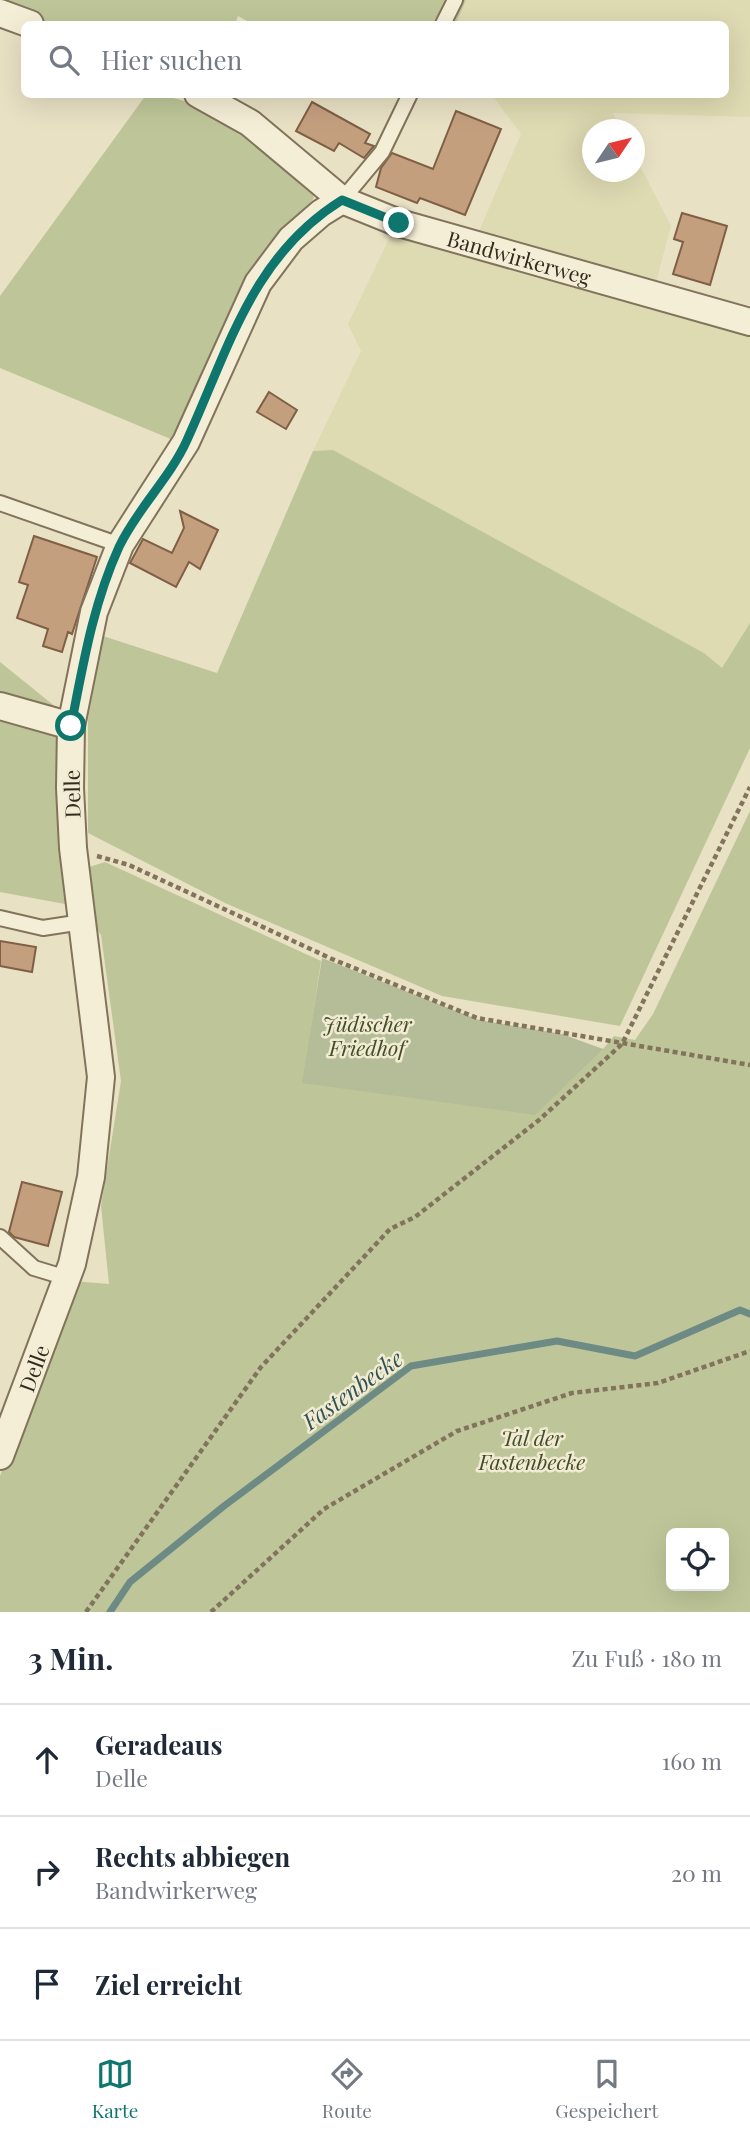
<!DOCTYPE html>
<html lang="de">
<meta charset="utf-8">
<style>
body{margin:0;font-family:"Playfair Display",serif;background:#f2f2f3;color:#1f2937}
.controls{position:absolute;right:21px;bottom:21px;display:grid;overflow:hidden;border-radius:10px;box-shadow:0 7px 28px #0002}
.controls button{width:63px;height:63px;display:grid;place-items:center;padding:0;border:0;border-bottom:2px solid #e0e1e3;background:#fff;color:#1f2937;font:35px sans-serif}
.compass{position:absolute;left:582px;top:119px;width:63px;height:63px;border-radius:50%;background:#fff;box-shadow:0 7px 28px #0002;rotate:55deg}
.stop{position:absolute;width:21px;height:21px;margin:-16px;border:5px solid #0f766e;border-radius:50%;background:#fff}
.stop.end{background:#0f766e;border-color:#fff;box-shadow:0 2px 7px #0008}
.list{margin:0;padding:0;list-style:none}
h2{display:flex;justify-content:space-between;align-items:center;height:91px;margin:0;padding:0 28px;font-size:30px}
h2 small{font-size:23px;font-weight:400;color:#747a83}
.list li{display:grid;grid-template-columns:46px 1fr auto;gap:21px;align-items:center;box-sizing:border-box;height:112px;padding:0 28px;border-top:2px solid #e0e1e3}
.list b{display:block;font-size:26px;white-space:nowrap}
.list p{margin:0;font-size:23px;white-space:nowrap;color:#747a83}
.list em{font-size:23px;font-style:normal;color:#747a83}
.icon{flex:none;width:38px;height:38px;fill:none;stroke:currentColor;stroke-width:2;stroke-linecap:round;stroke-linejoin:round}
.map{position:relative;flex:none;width:750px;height:1612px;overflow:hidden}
.search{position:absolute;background:#fff;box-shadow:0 7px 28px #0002;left:21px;right:21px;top:21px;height:77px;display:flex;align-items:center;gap:18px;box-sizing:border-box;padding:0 24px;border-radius:10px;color:#747a83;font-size:26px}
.sheet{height:427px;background:#fff}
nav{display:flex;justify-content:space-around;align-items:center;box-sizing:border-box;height:98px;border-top:2px solid #e0e1e3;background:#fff;font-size:19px;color:#747a83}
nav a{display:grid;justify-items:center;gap:4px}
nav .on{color:#0f766e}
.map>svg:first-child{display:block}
.farmland{fill:#dedab2}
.green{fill:#bec699;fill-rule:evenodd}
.cemetery{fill:#b5bc98}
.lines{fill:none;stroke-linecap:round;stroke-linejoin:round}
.stream{stroke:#6d8a85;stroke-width:7}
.building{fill:#c49f7e;stroke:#7f5f45;stroke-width:2}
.lane-casing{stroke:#82735c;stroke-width:18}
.street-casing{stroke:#82735c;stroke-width:30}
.path{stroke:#82735c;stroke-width:4.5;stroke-dasharray:5 3.5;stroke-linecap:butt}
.lane{stroke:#f5eed6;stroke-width:14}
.street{stroke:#f5eed6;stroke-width:26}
.route{stroke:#0f766e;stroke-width:9}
.labels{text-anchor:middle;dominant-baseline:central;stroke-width:5;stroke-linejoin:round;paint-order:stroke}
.street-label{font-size:21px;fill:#342a1f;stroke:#f2ebd3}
.park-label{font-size:21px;font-style:italic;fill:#424e27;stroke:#f2ebd3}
.water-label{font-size:23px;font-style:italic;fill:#305252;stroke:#f2ebd3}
</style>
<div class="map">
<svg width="750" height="1612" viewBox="0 0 750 1612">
<rect width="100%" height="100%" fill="#e9e1c4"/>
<g class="farmland">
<polygon points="466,0 750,0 750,117 613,113 621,129 592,130 592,172 634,172 635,156 671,226 655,286 476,238 521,134 492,95 726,94 726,24 456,24"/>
<polygon points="391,235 750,333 750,623 723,669 704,653 333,450 313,451 361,351 348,324"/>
</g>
<g class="green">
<polygon points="0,0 466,0 456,24 253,24 238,16 235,24 52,24 0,3"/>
<path d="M146,95C212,95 262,147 310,186L314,198L260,263L173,440L0,368V296Z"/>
<polygon points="333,450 704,653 722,668 750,623 750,748 620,1026 442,996 225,903 88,833 88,719 103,636 217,673 313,451"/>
<polygon points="0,662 62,712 81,907 0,892"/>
<path d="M750,811V1612H0V1476L73,1281L109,1284L101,1206L121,1081L101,935L93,924L86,868L105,862L321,961L303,1083L603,1049L614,1036L635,1040L653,1014ZM671,1533H724V1586H671Z"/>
</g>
<polygon class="cemetery" points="322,958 479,1020 562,1034 603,1049 535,1115 302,1083"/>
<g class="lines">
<polyline class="stream" points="110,1612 130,1582 224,1506 411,1366 557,1341 635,1356 740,1310 750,1314"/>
</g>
<g class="building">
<polygon points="312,102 370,134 365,143 374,146 364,158 339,143 334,151 296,131"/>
<polygon points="456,111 501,129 465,215 420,198 417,203 376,187 381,168 392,153 433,169"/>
<polygon points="682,213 727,226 710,285 673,274 683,242 674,239"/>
<polygon points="269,392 297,410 286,429 257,412"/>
<polygon points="180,511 218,530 200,569 189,562 176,587 130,563 143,539 172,553 184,528"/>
<polygon points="34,536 97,557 72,634 68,632 62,652 43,646 48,629 17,618 28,585 19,582"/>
<polygon points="0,941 36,947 32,972 0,966"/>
<polygon points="22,1182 62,1192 48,1246 14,1237 9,1232"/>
</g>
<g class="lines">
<g class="lane-casing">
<g id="lane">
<polyline points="443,24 455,0"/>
<polyline points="342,200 382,152 410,94"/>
<polyline points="0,503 120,545"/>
<polyline points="0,918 43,928 82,922"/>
<polyline points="0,1237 34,1268 67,1278"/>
</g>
</g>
<g class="street-casing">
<g id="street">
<polyline points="0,13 30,24"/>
<path id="s1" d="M198,94L250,123L342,200L399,223L750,322"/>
<polyline points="0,706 71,726"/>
<path id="s2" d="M0,1456L72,1264L91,1177L101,1077L73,848L70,788L71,726L94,612L120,545L186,442L258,283L291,239L321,213L342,200"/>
</g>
</g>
<g class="path">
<polyline points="97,856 129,865 332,959 477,1018 750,1065"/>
<polyline points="86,1612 261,1367 390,1229 415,1217 539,1120 622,1044 750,787"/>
<polyline points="211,1612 324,1509 457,1431 572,1393 658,1383 750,1351"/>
</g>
<use href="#lane" class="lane"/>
<use href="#street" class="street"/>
</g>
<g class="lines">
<path class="route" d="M71,726C83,665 93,604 119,547C137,509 170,478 187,440C229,348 252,256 342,200L399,223"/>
</g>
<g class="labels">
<g class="street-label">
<text stroke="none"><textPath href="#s1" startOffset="366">Bandwirkerweg</textPath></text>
<text transform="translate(71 794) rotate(-91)">Delle</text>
<text stroke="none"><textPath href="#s2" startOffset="94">Delle</textPath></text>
</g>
<g class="park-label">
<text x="367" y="1023">Jüdischer<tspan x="367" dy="24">Friedhof</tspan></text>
<text x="532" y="1437">Tal der<tspan x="532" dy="24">Fastenbecke</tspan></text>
</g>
<g class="water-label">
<text transform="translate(352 1389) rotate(-36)">Fastenbecke</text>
</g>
</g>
</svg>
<div class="controls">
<button><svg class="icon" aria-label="locate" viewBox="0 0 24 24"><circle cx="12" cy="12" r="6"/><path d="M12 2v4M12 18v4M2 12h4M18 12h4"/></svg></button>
</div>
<svg class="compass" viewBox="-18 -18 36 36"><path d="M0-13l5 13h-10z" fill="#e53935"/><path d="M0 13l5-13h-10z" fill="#747a83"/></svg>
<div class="stop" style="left:71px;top:726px"></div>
<div class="stop end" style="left:399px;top:223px"></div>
<div class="search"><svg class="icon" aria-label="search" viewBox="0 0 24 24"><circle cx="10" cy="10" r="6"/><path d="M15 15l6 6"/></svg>Hier suchen</div>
</div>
<section class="sheet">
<h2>3 Min.<small>Zu Fuß · 180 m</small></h2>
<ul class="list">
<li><svg class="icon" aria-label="ahead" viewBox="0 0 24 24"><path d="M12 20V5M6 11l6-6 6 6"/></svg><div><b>Geradeaus</b><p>Delle</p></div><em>160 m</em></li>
<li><svg class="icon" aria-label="right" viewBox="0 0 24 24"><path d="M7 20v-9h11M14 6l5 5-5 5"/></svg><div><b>Rechts abbiegen</b><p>Bandwirkerweg</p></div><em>20 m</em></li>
<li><svg class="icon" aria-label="arrive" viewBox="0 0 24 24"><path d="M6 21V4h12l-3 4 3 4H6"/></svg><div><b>Ziel erreicht</b></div></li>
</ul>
</section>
<nav>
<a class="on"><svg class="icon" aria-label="map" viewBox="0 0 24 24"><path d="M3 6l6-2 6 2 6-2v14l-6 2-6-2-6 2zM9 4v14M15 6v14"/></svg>Karte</a>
<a><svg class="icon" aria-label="directions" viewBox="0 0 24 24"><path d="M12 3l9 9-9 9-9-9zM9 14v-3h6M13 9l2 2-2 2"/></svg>Route</a>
<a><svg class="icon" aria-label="saved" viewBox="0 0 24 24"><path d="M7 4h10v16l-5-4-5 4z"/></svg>Gespeichert</a>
</nav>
